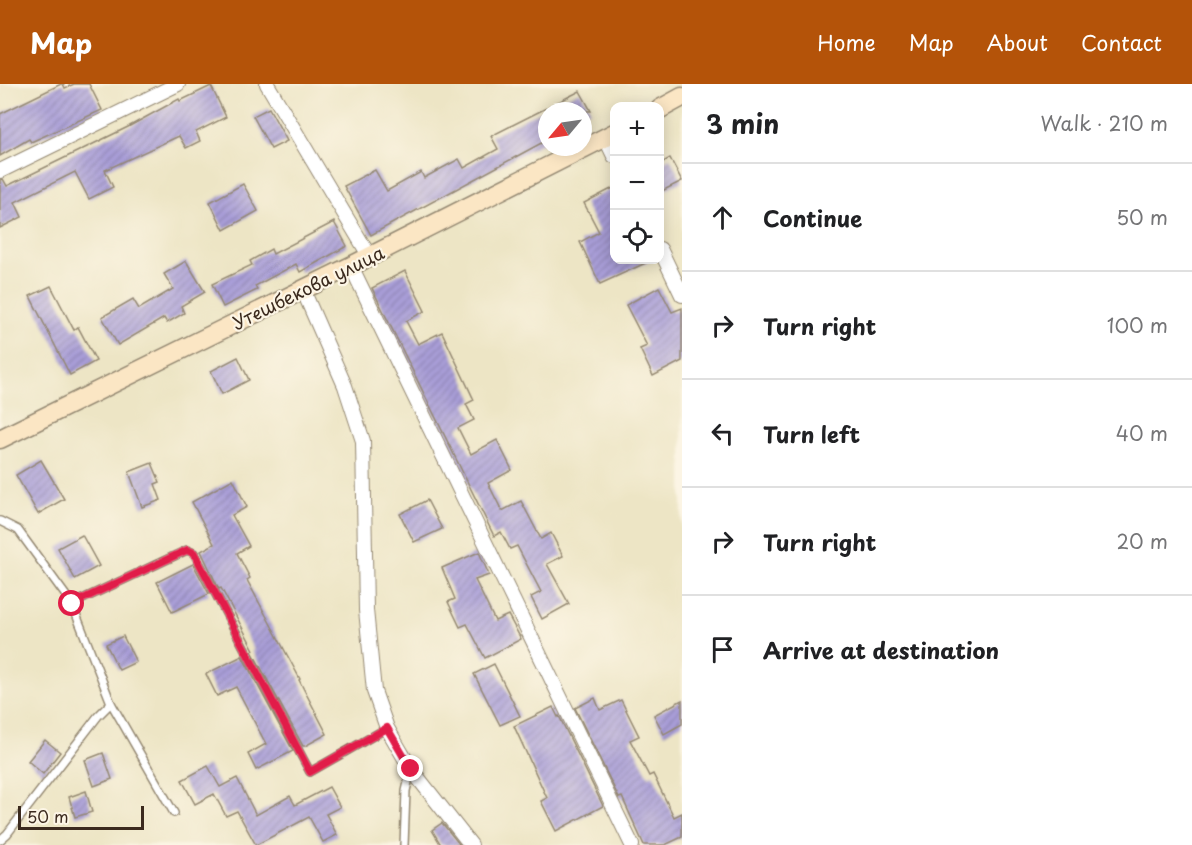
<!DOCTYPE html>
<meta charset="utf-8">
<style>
body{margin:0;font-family:"Playpen Sans",sans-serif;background:#f6f6f6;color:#202124}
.controls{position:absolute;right:18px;top:18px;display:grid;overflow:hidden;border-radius:12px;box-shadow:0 3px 15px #0003}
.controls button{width:54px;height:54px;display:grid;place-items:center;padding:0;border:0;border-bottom:2px solid #e0e0e0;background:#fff;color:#202124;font:30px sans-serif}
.compass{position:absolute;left:538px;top:18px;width:54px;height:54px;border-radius:50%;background:#fff;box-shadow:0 3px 15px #0003;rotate:241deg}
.scale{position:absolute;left:18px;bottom:15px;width:126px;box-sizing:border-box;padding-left:6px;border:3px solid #3b2a1e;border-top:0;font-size:16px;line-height:21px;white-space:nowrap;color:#3b2a1e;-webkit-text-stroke:4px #fcf5e5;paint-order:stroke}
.stop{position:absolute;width:18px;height:18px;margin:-14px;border:4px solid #e11d48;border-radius:50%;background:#fff}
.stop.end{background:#e11d48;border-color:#fff;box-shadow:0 2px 6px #0008}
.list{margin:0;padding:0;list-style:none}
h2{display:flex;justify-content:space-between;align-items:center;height:78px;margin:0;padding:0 24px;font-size:26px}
h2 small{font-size:20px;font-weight:400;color:#757577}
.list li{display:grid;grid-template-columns:39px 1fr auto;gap:18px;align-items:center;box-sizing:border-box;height:108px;padding:0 24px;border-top:2px solid #e0e0e0}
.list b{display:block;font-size:22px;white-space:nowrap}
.list em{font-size:20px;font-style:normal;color:#757577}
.icon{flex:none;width:33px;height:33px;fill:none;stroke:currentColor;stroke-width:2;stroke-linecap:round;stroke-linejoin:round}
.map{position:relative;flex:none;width:682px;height:761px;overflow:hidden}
header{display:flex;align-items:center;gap:36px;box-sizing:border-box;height:84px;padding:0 30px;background:#b45309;color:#fff}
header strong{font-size:28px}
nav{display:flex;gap:33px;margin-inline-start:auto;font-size:21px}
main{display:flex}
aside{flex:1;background:#fff}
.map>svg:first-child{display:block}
.building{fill:url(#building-hatch)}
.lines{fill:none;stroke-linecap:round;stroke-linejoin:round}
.lane-casing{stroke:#948872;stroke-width:10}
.street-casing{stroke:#948872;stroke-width:16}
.secondary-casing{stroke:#948872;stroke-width:21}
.lane{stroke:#fff;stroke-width:7}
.street{stroke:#fff;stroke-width:14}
.secondary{stroke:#fbe6c4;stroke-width:18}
.route{stroke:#e11d48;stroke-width:8}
.labels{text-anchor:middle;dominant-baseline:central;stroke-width:4.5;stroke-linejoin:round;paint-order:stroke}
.street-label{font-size:18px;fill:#3b2a1e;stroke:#fcf5e5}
</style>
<header>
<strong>Map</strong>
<nav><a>Home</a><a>Map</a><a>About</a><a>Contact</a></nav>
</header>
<main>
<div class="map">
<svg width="682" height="761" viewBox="0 0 682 761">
<defs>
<pattern id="building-hatch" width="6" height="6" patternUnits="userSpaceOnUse" patternTransform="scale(1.5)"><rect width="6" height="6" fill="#a99ed8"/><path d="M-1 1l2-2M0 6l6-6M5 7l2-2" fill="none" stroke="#8b81af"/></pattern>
</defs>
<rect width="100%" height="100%" fill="#fcf5e5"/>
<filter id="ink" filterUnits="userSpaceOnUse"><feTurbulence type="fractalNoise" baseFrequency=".0167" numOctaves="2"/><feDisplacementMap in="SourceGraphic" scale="12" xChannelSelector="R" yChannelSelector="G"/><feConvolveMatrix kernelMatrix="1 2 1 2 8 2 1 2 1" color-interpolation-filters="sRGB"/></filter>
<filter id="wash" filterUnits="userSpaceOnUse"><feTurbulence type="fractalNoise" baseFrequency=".008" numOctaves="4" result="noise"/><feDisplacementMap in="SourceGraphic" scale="24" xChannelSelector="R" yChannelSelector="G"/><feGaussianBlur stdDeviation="1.35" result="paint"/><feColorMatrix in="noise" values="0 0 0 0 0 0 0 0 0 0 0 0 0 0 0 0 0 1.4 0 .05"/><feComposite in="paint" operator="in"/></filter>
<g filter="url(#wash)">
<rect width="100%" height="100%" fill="#ede5c5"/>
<g id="blocks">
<g class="building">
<polygon points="61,0 63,0 65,4 74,0 89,0 102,26 31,58 29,55 0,72 0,30"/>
<polygon points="211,2 226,33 196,48 200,57 186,64 179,52 105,86 113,103 89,115 75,88 15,118 22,133 0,144 0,96 3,95 7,102 128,43 179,15 180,17"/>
<polygon points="580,7 591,27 547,27 547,56 371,151 344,102 375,86 387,107 421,88 424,94 459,75 464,84 498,65 491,52"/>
<polygon points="269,24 287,57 271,65 253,32"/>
<polygon points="670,74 682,97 660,108 660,80"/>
<polygon points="243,100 258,127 224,146 210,118"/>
<polygon points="615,103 615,176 652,176 600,200 580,158 599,148 584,119"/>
<polygon points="334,138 347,162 300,188 296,180 255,202 257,206 223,223 212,200 252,181 250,177 271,165 273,170"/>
<polygon points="186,177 205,208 181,222 184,229 167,239 164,234 118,261 102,233 133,215 139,225 173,205 164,190"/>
<polygon points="405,187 425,227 406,237 418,260 442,248 474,316 466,320 474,336 458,344 471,370 497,356 512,386 488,399 502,427 521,417 541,455 551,449 563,472 547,480 569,520 542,535 531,513 541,508 517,462 510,465 501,448 494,452 372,204"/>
<polygon points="51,202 74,246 78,243 96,277 70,291 30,212"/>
<polygon points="659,203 672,228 682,224 682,277 653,292 640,265 647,262 626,221"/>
<polygon points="238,273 249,296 222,310 211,287"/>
<polygon points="41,376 64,415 38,430 16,391"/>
<polygon points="152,379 160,398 155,400 161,416 142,423 129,388"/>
<polygon points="233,395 247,423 232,431 249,462 237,469 250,494 247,496 300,595 299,596 327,650 305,662 303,662 252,567 254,566 221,504 219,505 201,467 214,460 192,418"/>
<polygon points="427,416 442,445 414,458 400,430"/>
<polygon points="82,451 99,482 75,495 58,464"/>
<polygon points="479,468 489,491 475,496 495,537 508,531 521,555 485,574 467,540 460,543 448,518 455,515 442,484"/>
<polygon points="193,480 209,510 172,528 157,498"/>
<polygon points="123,552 136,578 119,586 106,560"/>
<polygon points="242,572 293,667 256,686 248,670 266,660 236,603 217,612 206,590"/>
<polygon points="494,580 520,632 500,641 474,590"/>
<polygon points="595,614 600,626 621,616 639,652 630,656 649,692 653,690 674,733 682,729 682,753 665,761 644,761 622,713 619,714 575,624"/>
<polygon points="682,616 682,640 664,650 654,631"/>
<polygon points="553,623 558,633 559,632 603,722 556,747 541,717 547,714 514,642"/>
<polygon points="45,656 60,668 43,690 28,677"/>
<polygon points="103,669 112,695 94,702 85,676"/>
<polygon points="208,682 220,703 237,694 256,731 290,712 295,721 329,703 340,723 326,730 337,751 323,758 309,733 256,761 237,727 226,732 214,710 195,720 182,696"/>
<polygon points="86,707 92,728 75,733 69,713"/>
<polygon points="442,739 460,761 441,761 432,746"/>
</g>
</g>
</g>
<g filter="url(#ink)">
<use href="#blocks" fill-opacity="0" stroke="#948872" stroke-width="1.5"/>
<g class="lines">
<g class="lane-casing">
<g id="lane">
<polyline points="0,437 18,446 72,520 111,619 98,632 7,750 0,756"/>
<polyline points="72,520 187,466 194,469 310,688 387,644"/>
<polyline points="111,619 174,729"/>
<polyline points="404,761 406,707 411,685"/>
</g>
</g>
<g class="street-casing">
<g id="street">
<polyline points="267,0 370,173"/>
<polyline points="605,53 614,72"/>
<polyline points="0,87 178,0"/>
<polyline points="660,165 682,211"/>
<polyline points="351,182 632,761"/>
<polyline points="303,206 345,302 363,357 366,526 374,607 387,644 411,685 471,761"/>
</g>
</g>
<g class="secondary-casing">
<g id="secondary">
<polyline points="660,25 682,13"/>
<polyline points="0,355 351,182 614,49"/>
</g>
</g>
<use href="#lane" class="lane"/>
<use href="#street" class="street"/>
<use href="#secondary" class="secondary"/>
</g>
</g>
<g class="lines" filter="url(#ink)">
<polyline class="route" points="72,520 187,466 194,469 310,688 387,644 411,685"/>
</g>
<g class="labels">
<g class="street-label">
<text transform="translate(308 203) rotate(-26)">Утешбекова улица</text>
</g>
</g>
</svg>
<div class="controls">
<button>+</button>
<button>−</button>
<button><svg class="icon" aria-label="locate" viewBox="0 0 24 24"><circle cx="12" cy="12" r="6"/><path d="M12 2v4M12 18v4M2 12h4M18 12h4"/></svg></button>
</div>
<svg class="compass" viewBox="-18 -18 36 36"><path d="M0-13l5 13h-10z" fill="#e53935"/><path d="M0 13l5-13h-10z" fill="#757577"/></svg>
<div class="scale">50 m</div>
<div class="stop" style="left:72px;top:520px"></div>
<div class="stop end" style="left:411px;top:685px"></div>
</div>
<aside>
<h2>3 min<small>Walk · 210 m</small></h2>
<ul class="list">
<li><svg class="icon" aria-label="ahead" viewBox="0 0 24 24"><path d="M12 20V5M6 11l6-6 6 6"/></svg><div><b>Continue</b></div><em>50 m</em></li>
<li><svg class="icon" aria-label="right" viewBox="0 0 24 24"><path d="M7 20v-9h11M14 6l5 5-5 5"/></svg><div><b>Turn right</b></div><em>100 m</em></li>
<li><svg class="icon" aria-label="left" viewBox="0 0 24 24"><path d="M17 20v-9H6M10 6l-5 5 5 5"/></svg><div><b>Turn left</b></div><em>40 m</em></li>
<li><svg class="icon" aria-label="right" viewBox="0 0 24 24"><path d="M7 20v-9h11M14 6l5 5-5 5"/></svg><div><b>Turn right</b></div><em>20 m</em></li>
<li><svg class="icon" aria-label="arrive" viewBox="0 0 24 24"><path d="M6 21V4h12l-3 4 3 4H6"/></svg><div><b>Arrive at destination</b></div></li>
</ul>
</aside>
</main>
